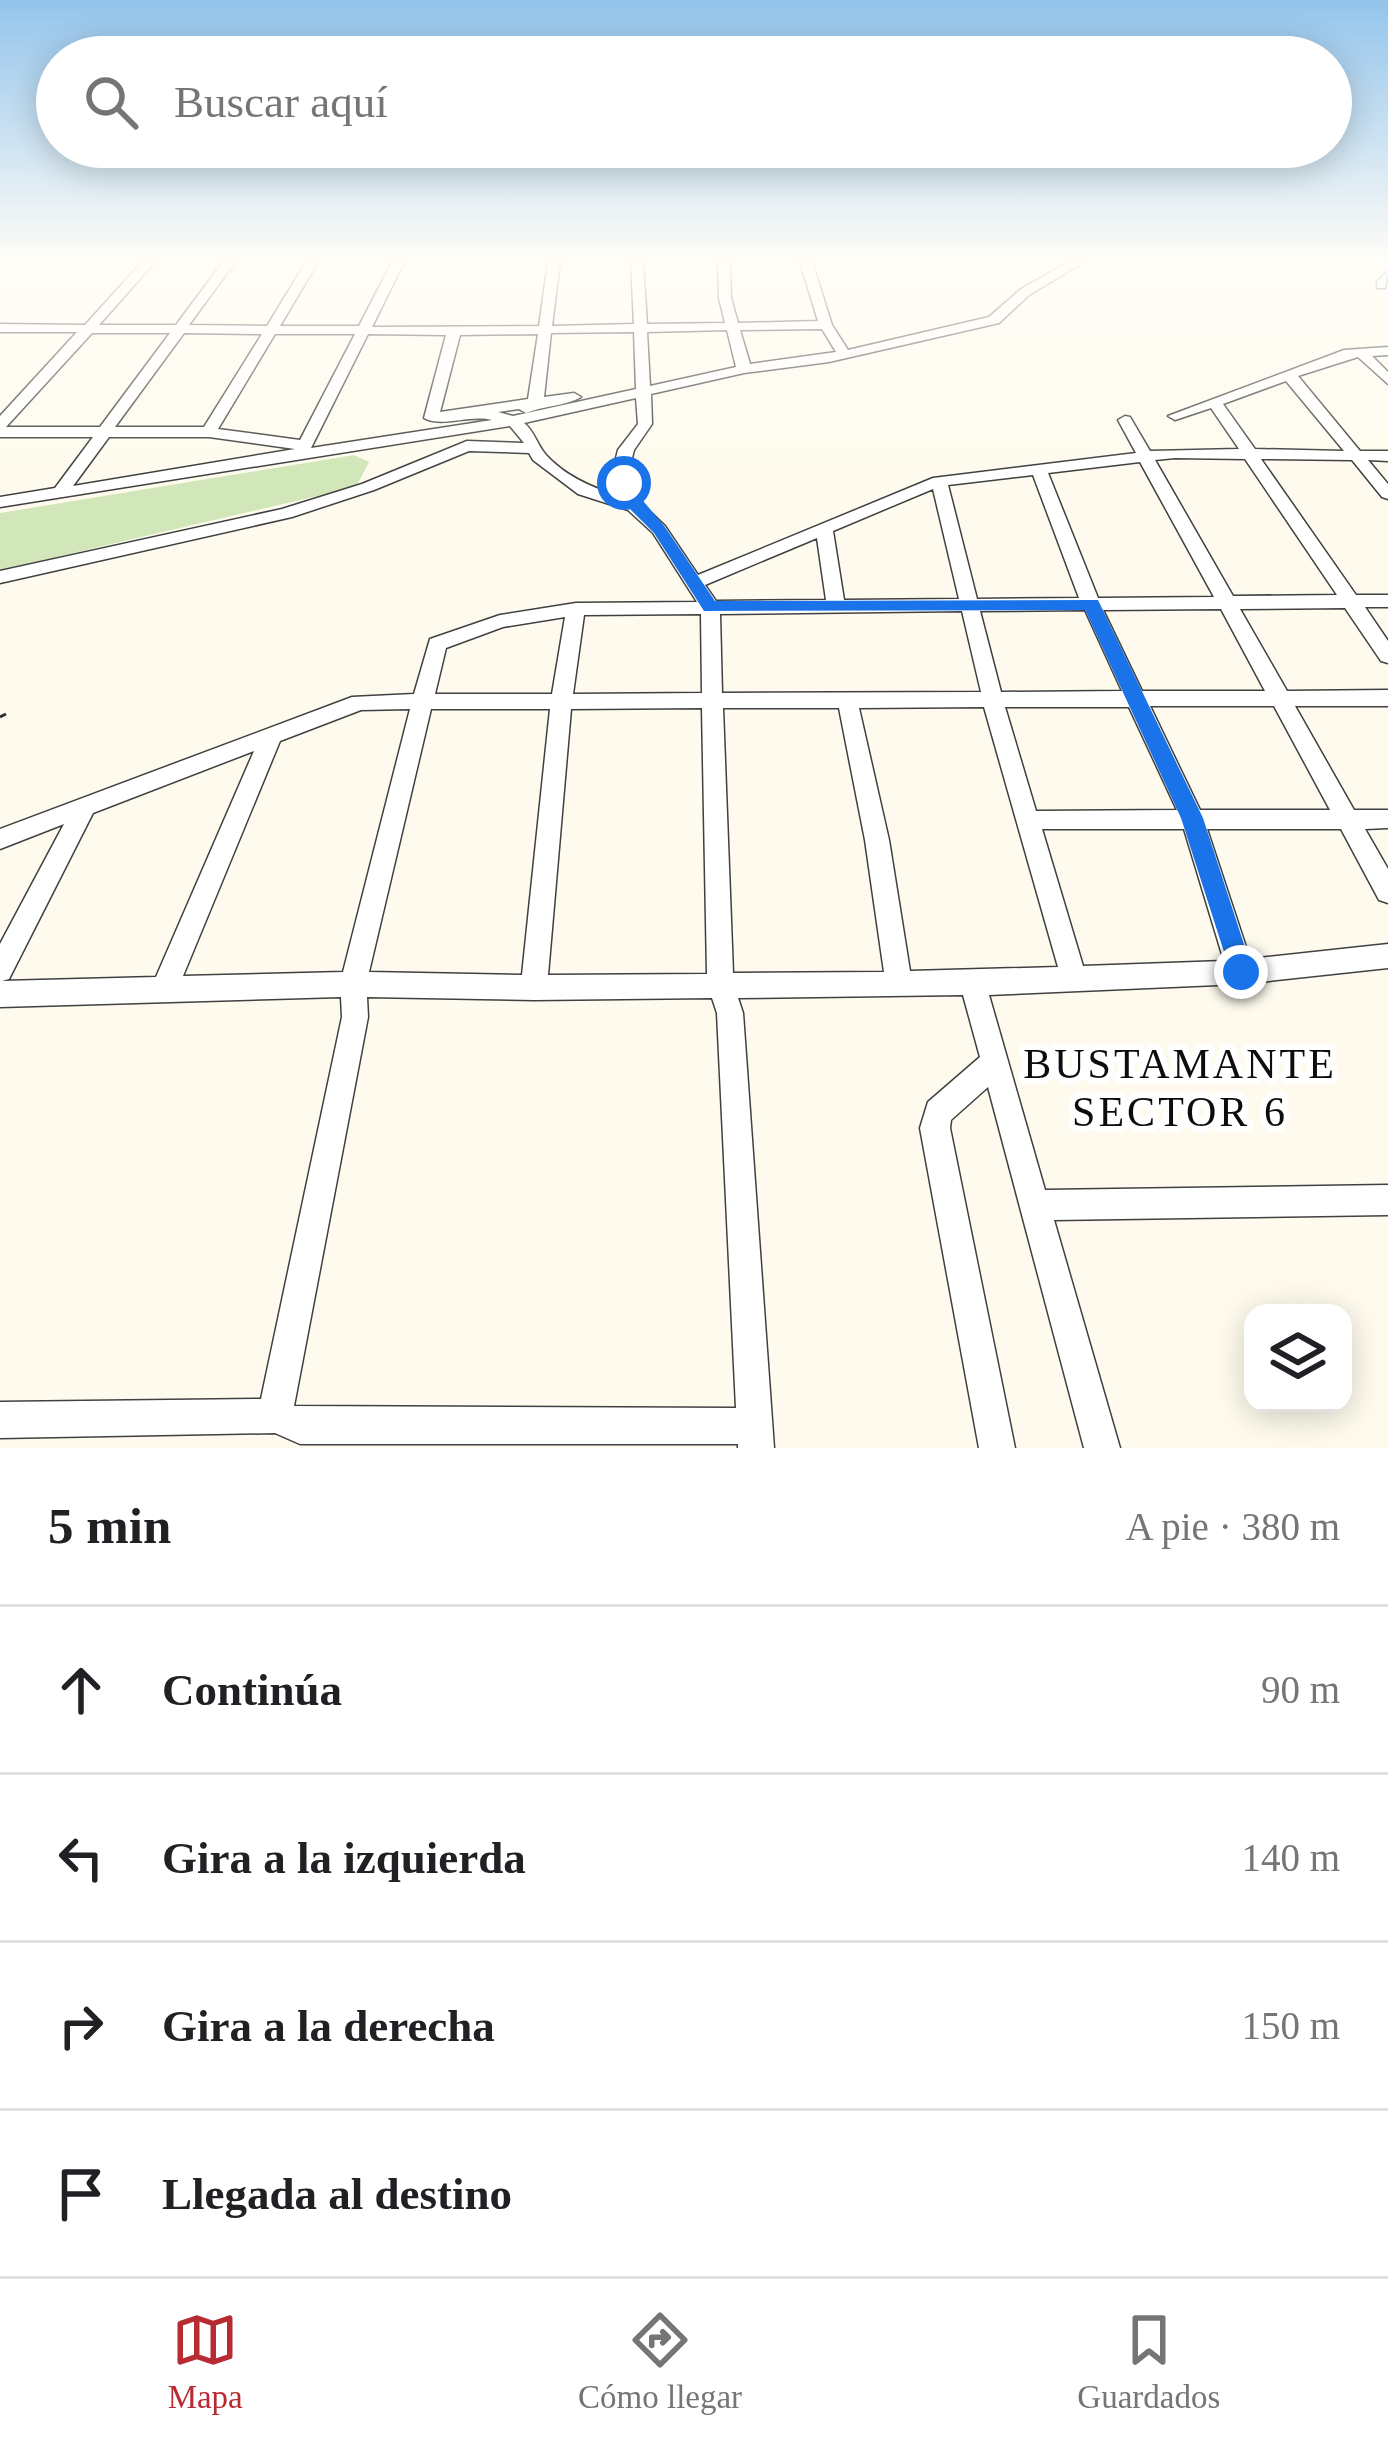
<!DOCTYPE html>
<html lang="es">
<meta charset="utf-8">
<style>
body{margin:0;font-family:Georgia,serif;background:#f2f2f2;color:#202124}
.controls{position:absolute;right:36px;bottom:36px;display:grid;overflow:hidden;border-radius:24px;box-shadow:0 6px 30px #0003}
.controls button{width:108px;height:108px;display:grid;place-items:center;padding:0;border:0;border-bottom:3px solid #e0e0e0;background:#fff;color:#202124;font:60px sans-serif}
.stop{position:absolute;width:36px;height:36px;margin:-27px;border:9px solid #1a73e8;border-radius:50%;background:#fff}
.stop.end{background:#1a73e8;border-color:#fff;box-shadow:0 3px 12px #0008}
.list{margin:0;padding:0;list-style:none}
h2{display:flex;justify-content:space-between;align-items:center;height:156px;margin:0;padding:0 48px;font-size:51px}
h2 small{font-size:39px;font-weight:400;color:#757577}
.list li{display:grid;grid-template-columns:78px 1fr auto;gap:36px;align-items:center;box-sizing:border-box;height:168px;padding:0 48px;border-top:3px solid #e0e0e0}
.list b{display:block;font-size:45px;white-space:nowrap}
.list em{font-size:39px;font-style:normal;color:#757577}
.icon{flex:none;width:66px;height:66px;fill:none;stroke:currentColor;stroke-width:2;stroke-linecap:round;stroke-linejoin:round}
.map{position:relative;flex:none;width:1388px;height:1448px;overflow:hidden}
.search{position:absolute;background:#fff;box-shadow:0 6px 30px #0003;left:36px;right:36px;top:36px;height:132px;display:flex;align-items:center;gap:30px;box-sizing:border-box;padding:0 42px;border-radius:66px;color:#757577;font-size:45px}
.sheet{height:828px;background:#fff}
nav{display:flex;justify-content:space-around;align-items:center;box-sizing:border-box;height:168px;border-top:3px solid #e0e0e0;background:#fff;font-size:33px;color:#757577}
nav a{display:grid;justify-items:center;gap:6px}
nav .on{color:#b72b33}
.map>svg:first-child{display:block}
.green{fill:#d1e7b9}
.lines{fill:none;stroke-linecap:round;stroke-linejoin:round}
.minor-casing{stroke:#404040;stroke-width:3}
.path{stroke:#2f2f2f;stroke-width:3;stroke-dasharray:8 3;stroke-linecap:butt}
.minor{fill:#fff;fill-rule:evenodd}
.route{fill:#1a73e8}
.labels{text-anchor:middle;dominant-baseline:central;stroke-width:12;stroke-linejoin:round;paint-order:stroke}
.near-neighbourhood-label{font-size:42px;letter-spacing:3px;fill:#0d0d0d;stroke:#fff}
</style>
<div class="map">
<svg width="1388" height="1448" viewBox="0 0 1388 1448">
<rect width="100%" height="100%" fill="#fefbee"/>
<polygon class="green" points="354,455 369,462 356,487 0,570 0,513"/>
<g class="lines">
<g class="minor-casing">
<g id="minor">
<path d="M142,262H155L99,325H176L223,262H235L189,325L267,326L306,262H318L280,326H359L392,262H404L372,327L539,326L548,262H560L552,326L634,324L631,262H643L647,324L725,323L719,298L718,262H730L731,298L738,323L818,321L800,262H812L832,325L848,350L989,317L1021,289L1069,262H1084L1029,295L999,323L829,362L744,373L651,394L652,424L634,450L629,470L642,504L665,526L698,575L933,478L1136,453L1118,420L1125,416L1130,417L1150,451L1239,449L1211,408L1175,420L1168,416L1344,350L1388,347V355L1372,356L1388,372V384L1358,357L1298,376L1360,451H1388V461L1368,460L1388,484V499L1382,497L1352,460L1261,459L1356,595H1388V607H1365L1388,641V663L1381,661L1345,608L1240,609L1287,691L1388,690V706H1295L1354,810H1388V828L1365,829L1388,869V903L1379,900L1341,829H1207L1250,959L1388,944V968L1241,984L989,995L1045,1190L1388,1185V1215L1054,1220L1120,1448H1084L988,1087L951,1120L950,1128L1015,1448H979L920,1128L928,1102L980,1057L963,995L738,998L743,1013L774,1448H738V1444H300L275,1433L0,1438V1402L261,1399L342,1017L341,997L0,1007V944L64,824L0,849V829L352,697L414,694L430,639L500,615L576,603L697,602L653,533L628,510L578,494L533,460L529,453L469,451L374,490L292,517L0,583V571L282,509L362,484L467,441L524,443L510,426L0,507V497L55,488L93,437H0V416L77,332H0V324L85,325ZM822,329L836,352L750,364L740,330ZM727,330L736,367L650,386L647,332ZM634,332L636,389L513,416L498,412L519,409L526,413C543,406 566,406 581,397L574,393L544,397L551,333ZM92,333H170L100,427H6ZM184,333L262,334L204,427H115ZM275,334H355L300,440L218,429ZM368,334L446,335L424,418C442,428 470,414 492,420L311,448ZM538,334L528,399L440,412L460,335ZM1286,381L1344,451L1255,449L1223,404ZM636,398L638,424L618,450L613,470L623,497C595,489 566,477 546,455C537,445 535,432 524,423ZM109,437H209L295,449L73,486ZM1175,458L1245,459L1337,595L1233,596L1155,460ZM1140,462L1214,597L1098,598L1048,473ZM1033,475L1079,598L977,599L948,485ZM933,489L959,599L844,600L833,531ZM817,538L826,600L716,601L705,585ZM1221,609L1265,691H1142L1103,610ZM1085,610L1122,691L1001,692L980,611ZM962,611L981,692L722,693L720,614ZM701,614L702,693L573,694L584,615ZM565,617L552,694H435L446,648L503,627ZM1150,706H1274L1330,810H1200ZM984,707L1058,967L910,971L889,840L859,708ZM1005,707H1129L1177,810L1036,811ZM702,708L707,974L548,975L571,709ZM723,708H839L865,840L884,972L733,973ZM410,709L343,972L183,976L280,741L361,710ZM431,709H550L522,975L369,972ZM254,751L156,977L2,981L9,979L93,813ZM1042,829H1184L1224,961L1083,966ZM367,997L534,1000L712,998L717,1013L736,1408L294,1406L368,1017Z"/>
<polygon points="1388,271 1385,288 1377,288 1377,282"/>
</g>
</g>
<polyline class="path" points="0,717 6,714"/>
<use href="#minor" class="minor"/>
</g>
<linearGradient id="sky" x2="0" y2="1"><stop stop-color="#93c4ec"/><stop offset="0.56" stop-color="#fffdf7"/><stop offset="1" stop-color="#fffdf7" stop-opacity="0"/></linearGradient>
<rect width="1388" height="465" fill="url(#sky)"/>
<polygon class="route" points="624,478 665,527 715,601 1098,600 1203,818 1253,972 1250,980 1233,980 1181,818 1085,610 704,611 654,533 627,506 617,483"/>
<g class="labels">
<g class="near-neighbourhood-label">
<text x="1180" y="1064">BUSTAMANTE<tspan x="1180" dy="48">SECTOR 6</tspan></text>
</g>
</g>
</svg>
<div class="controls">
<button><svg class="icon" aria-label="layers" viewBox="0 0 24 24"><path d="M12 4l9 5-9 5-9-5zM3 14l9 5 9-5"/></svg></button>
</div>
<div class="stop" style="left:624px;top:483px"></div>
<div class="stop end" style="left:1241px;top:972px"></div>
<div class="search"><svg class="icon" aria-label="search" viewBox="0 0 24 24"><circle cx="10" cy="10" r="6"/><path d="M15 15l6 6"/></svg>Buscar aquí</div>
</div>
<section class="sheet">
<h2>5 min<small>A pie · 380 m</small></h2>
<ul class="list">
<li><svg class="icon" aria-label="ahead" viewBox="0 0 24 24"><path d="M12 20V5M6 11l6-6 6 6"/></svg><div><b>Continúa</b></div><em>90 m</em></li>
<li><svg class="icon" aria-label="left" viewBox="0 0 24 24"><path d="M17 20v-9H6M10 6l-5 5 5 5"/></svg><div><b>Gira a la izquierda</b></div><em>140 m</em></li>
<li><svg class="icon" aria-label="right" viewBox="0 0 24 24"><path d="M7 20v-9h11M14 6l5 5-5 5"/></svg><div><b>Gira a la derecha</b></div><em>150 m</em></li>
<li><svg class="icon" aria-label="arrive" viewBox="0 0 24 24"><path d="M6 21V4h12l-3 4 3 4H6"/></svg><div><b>Llegada al destino</b></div></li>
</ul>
</section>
<nav>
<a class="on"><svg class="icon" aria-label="map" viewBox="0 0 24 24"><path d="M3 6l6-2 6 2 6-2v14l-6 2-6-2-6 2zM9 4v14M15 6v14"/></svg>Mapa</a>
<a><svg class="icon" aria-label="directions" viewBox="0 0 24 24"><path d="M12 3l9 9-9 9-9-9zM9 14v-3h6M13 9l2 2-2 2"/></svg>Cómo llegar</a>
<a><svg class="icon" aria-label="saved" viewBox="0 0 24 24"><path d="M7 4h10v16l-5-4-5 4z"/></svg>Guardados</a>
</nav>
